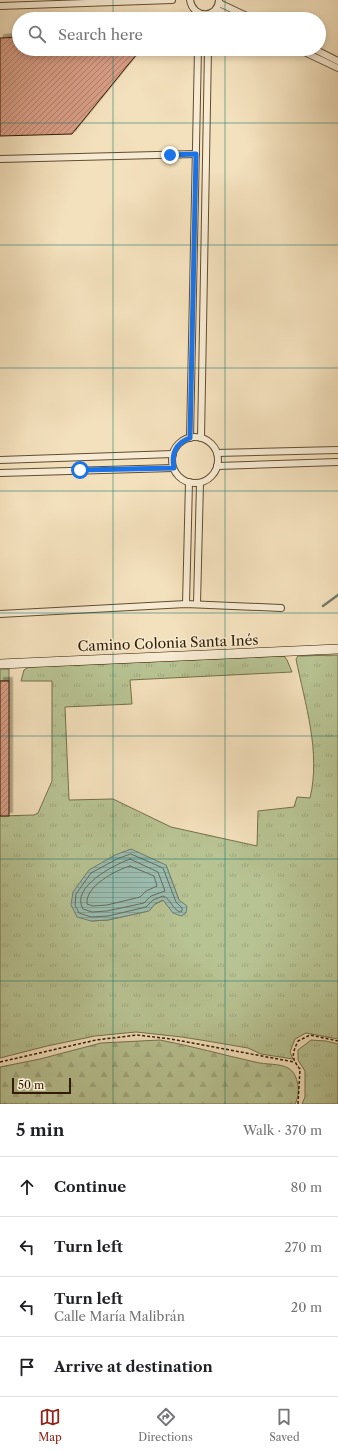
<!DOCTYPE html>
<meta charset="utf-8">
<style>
body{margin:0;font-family:"Libre Caslon Text",serif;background:#f6f6f6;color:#202124}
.scale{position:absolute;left:12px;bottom:10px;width:59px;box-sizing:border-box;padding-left:4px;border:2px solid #321c01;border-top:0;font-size:11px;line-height:14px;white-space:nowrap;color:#321c01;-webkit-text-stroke:3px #f7ebd3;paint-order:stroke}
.stop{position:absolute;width:12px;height:12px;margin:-9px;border:3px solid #1a73e8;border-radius:50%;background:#fff}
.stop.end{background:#1a73e8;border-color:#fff;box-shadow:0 1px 4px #0008}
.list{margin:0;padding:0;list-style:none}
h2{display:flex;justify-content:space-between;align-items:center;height:52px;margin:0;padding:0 16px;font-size:17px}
h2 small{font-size:13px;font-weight:400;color:#757577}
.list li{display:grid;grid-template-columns:26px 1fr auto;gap:12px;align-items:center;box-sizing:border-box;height:60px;padding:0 16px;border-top:1px solid #e0e0e0}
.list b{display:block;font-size:15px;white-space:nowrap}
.list p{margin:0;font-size:13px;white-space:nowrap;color:#757577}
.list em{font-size:13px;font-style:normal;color:#757577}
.icon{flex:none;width:22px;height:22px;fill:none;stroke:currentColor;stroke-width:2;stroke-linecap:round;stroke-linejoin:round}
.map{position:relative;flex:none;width:338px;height:1104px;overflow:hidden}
.search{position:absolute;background:#fff;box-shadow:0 2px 6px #0003;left:12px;right:12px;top:12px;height:44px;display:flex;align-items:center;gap:10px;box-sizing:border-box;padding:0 14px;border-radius:22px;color:#757577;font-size:15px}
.sheet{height:292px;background:#fff}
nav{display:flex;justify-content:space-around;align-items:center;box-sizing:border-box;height:56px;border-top:1px solid #e0e0e0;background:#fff;font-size:11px;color:#757577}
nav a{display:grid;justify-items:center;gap:2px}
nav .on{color:#8f2418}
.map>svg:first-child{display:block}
.grass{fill:url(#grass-tufts);stroke:#75704a;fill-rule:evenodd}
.forest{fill:url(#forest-firs);stroke:#75704a}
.water{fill:url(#water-rules);stroke:#717d6b}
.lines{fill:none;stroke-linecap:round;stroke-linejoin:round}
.shore{stroke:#666c59;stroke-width:1}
.stream{stroke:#717d6b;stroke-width:2.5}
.building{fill:url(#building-hatch);stroke:#321c01;filter:url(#shadow)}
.street-casing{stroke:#624d30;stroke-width:8}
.secondary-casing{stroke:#321c01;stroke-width:10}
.path{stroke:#321c01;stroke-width:1.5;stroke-dasharray:3 2;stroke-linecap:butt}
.street{stroke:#f7ebd3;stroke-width:6}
.secondary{stroke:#f7ebd3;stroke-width:9}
.route{stroke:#1a73e8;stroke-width:5}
.grid{fill:none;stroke:#0f766e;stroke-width:1;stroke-opacity:0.55}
.labels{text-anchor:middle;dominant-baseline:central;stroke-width:3;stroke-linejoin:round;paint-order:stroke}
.street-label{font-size:14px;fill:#321c01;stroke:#f7ebd3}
</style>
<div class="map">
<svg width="338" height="1104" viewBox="0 0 338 1104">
<defs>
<pattern id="grass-tufts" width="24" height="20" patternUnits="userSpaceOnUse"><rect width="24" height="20" fill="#b8c393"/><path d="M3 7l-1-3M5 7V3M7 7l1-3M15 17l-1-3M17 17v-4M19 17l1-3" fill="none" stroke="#9fa77d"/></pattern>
<pattern id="forest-firs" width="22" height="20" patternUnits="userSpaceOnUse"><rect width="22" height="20" fill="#b8c393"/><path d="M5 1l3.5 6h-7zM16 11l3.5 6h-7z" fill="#9fa77d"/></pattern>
<pattern id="water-rules" width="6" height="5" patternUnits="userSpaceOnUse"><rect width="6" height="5" fill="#9bbdb1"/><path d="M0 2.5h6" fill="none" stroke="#86a296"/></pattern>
<pattern id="building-hatch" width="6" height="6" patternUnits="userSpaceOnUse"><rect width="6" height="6" fill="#d79d86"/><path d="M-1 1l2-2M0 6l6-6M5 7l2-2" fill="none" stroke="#af7f6b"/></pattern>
<filter id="shadow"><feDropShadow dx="3.5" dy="-3.5" stdDeviation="0" flood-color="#0004"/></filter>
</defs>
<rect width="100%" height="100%" fill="#f3e0bc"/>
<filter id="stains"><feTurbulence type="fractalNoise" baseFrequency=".005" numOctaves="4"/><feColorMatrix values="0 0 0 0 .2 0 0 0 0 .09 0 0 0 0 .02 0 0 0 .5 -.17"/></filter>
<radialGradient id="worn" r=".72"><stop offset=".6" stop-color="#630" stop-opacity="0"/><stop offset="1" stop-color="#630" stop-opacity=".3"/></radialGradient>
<g class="grass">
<path d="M338,655V1039L306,1033L295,1039L290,1052L293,1059L261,1054L248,1048L213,1042L182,1037L136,1032L95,1036L47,1046L0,1058V816L34,815L38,813L52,781V681H21L24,670L29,667L284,656L287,660L292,672L130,680L132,704L65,707L69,800L113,799L171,827L257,846L258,811L294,807L297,797L310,798C321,752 305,704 296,659L298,656ZM166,865L179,900H164L155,904L148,911L108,920L91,921Z"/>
<polygon points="0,669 9,669 9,681 0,681 0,736"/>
<polygon points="311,1040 326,1041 338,1044 338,1104 302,1104 305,1097 305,1071 298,1060 298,1050"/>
</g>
<path class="forest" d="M160,1040C192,1046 223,1055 255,1062C266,1065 279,1063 288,1068C299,1074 301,1094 295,1104H0V1067L40,1059L101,1043Z"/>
<polygon class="water" points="131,849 166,865 179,900 187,906 186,913 181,916 173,913 163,900 155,904 149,911 108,920 91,921 77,917 71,905 73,892 89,870 115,855"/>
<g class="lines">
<g class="shore">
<path d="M131,854L163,868L176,902L182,908V911L180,912C172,909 171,899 163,896L153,900L146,907L108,916L91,917L79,913L75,905L76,894L91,873L117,859Z"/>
<path d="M130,859L158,872L165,891L151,896L144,903L107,911L92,912L83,909C70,887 114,865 130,859Z"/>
<path d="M130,866L154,876L157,886L146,891L140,897L107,905L93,906L87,904C85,886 116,870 130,866Z"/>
</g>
<polyline class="stream" points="323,606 338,595"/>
</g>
<g class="building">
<polygon points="19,37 19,49 141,49 72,134 0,136 0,38"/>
<rect x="0" y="681" width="9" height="135"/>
</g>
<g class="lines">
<g class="street-casing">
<g id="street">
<path d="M190,0C193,19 218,19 219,0"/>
<polyline points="219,3 253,19"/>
<polyline points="0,6 172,0"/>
<polyline points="216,9 237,19"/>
<polyline points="298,49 338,68"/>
<polyline points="314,49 338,61"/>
<polyline points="0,159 196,154"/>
<circle cx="195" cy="460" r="23"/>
<polyline points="190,438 198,49"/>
<polyline points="201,438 208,49"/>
<polyline points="217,453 338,450"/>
<polyline points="0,460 173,454"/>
<polyline points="217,466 338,462"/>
<polyline points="0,473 173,468"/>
<polyline points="186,604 189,482"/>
<polyline points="197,604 200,483"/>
<polyline points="0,614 186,604 281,608"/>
</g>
</g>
<g class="secondary-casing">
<polyline id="secondary" points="0,664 338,649"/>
</g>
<g class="path">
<polyline points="0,1062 96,1040 137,1035 171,1039 294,1062"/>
<path d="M298,1104L300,1069C291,1058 292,1054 298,1041L310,1035L338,1041"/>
</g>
<use href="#street" class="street"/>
<use href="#secondary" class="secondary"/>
</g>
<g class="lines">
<path class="route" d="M80,470L174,468C171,453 176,443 190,438L196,154L170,155"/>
</g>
<path class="grid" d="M113,0V19M225,0V19M113,49V1104M225,49V1104M0,123H338M0,245H338M0,368H338M0,491H338M0,613H338M0,736H338M0,859H338M0,981H338"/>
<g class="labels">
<g class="street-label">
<text transform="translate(168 643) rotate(-2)">Camino Colonia Santa Inés</text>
</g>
</g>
<rect width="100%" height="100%" filter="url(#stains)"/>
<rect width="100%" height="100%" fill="url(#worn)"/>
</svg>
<div class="scale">50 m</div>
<div class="stop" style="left:80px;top:470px"></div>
<div class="stop end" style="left:170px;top:155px"></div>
<div class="search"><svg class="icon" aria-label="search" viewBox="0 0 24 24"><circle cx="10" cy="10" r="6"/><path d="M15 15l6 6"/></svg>Search here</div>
</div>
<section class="sheet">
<h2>5 min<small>Walk · 370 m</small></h2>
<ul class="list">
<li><svg class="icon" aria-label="ahead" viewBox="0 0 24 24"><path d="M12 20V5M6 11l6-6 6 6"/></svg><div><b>Continue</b></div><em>80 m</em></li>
<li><svg class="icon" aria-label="left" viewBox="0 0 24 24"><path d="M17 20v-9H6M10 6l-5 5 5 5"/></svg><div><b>Turn left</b></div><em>270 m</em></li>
<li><svg class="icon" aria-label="left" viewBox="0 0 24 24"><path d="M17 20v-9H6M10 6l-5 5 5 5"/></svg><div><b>Turn left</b><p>Calle María Malibrán</p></div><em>20 m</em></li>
<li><svg class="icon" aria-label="arrive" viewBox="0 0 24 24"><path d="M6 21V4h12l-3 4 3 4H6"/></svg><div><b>Arrive at destination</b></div></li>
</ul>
</section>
<nav>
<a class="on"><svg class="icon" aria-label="map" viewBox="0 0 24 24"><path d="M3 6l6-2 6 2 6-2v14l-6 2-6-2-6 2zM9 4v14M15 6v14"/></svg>Map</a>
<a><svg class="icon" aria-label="directions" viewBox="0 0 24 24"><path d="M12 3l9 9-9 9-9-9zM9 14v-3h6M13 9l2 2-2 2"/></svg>Directions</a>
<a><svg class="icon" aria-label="saved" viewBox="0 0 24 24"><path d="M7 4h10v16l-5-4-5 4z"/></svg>Saved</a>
</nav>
